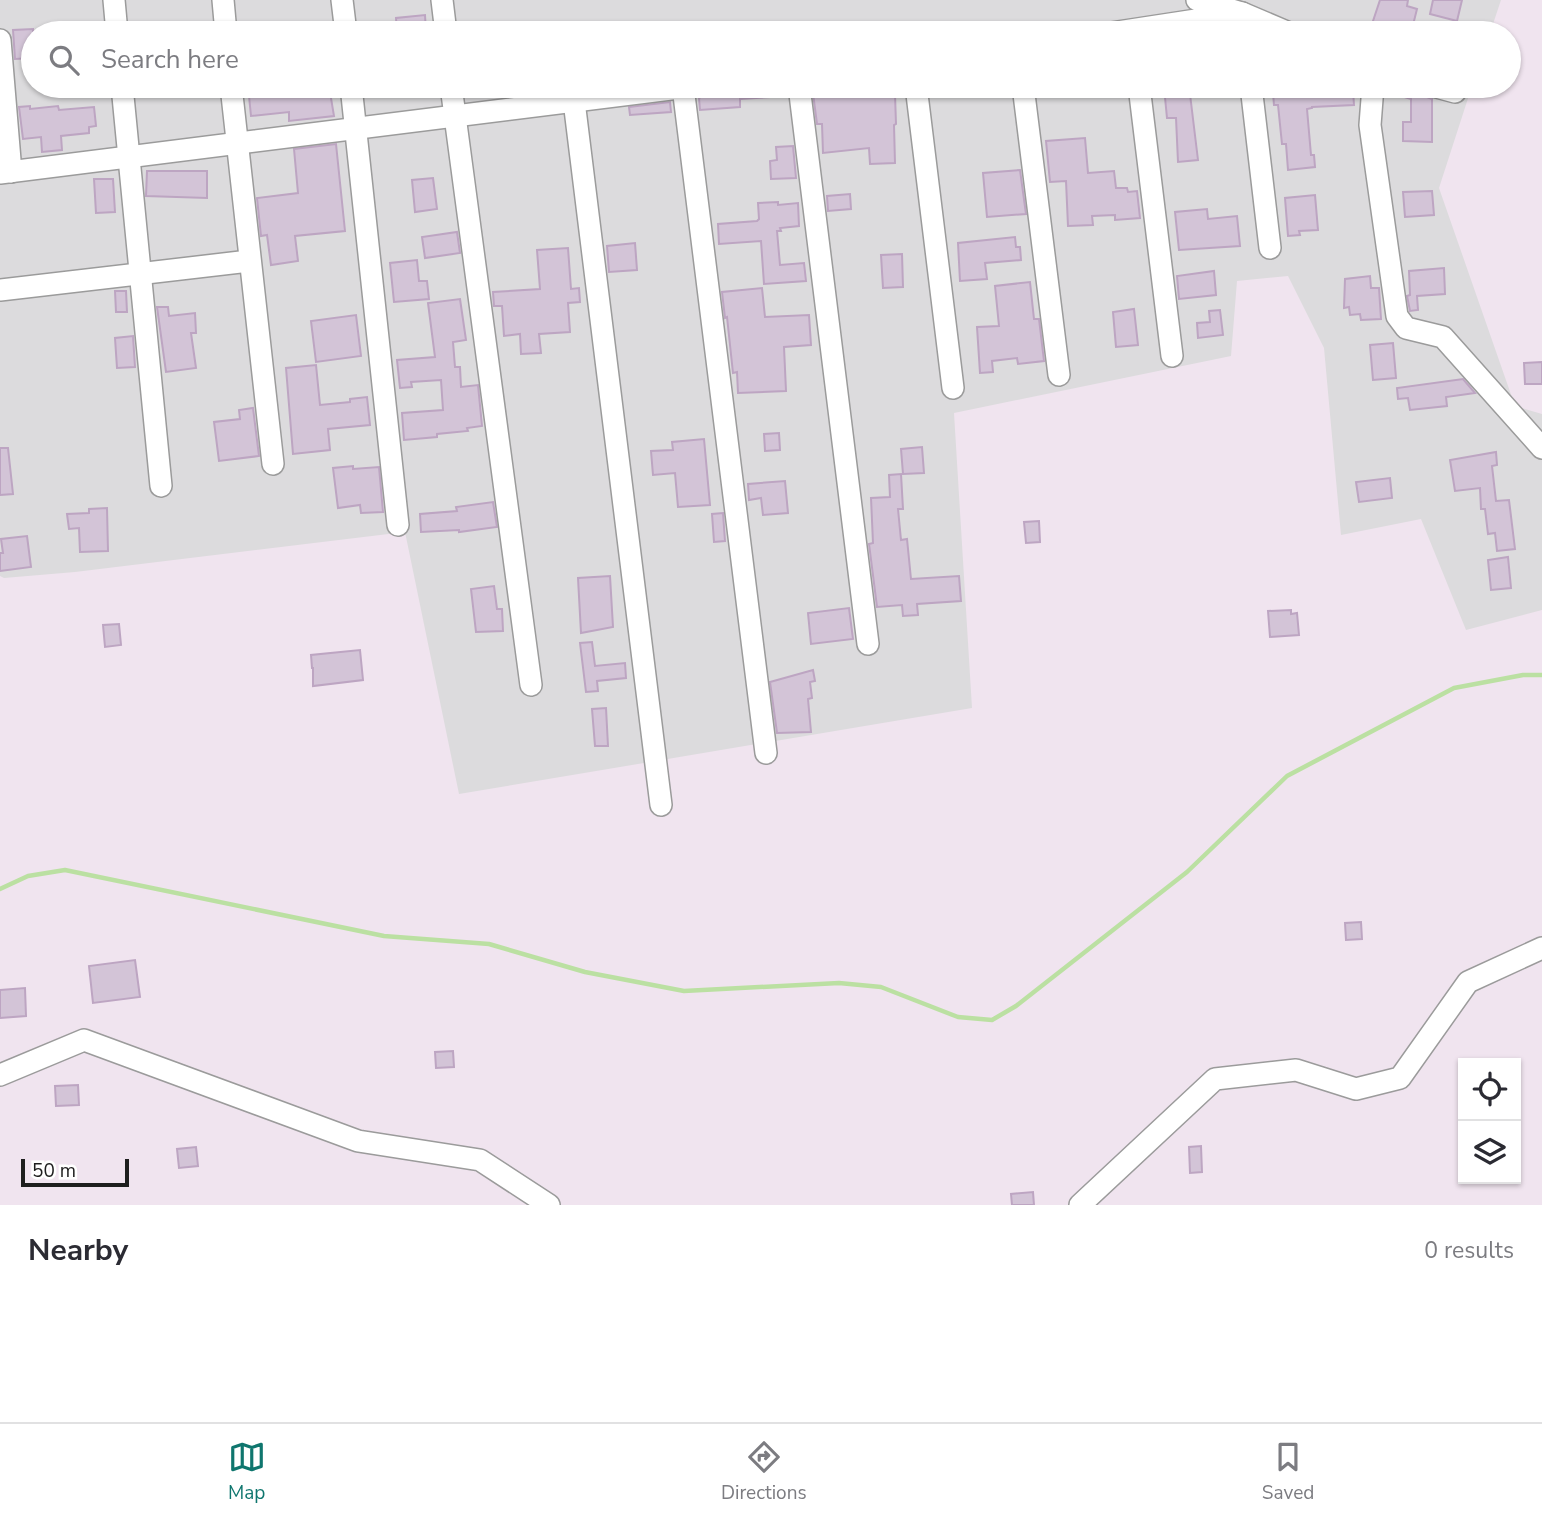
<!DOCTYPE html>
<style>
body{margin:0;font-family:"Nunito Sans",sans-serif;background:#f7f7f7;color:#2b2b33}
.controls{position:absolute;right:21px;bottom:21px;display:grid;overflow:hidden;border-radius:0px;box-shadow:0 2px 5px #0004}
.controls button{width:63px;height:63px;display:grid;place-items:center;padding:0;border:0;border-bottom:2px solid #e1e1e2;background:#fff;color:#2b2b33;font:35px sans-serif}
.scale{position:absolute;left:21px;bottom:18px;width:108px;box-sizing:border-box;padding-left:7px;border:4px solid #1e1e1e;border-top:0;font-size:19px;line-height:24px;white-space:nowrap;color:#1e1e1e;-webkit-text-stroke:5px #fff;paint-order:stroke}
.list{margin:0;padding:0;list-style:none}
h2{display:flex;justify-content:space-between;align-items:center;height:91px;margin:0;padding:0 28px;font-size:30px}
h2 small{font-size:23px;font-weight:400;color:#7c7c81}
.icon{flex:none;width:38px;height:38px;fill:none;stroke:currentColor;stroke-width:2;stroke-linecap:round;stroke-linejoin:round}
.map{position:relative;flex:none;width:1542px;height:1205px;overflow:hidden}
.search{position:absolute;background:#fff;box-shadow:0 2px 5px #0004;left:21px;right:21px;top:21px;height:77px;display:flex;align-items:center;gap:18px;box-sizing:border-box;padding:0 24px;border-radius:38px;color:#7c7c81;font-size:26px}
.sheet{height:217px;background:#fff}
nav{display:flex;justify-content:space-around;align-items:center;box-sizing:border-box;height:98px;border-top:2px solid #e1e1e2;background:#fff;font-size:19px;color:#7c7c81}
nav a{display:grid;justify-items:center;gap:4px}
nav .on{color:#0f766e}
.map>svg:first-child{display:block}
.residential{fill:#dcdbdd}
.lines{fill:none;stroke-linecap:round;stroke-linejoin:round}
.stream{stroke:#bbe0a2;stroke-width:4.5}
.building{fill:#d3c4d7;stroke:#bda5c2;stroke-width:2}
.minor-casing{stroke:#9b9b9b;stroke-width:24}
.minor{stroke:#fff;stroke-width:21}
</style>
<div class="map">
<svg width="1542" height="1205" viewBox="0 0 1542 1205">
<rect width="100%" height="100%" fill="#f0e4ef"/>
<polygon class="residential" points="0,0 1501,0 1490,33 33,33 33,86 1472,86 1439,188 1515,406 1542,414 1542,610 1466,630 1421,519 1341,535 1324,348 1288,276 1237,281 1231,356 954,413 972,708 459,794 405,532 75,572 4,578 0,576"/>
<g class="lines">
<polyline class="stream" points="0,889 28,876 65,870 384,936 489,944 585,972 684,991 839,983 881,987 958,1017 992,1020 1016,1006 1187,872 1287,776 1454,688 1523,675 1542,675"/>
</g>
<g class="building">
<polygon points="1380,0 1408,0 1407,6 1417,9 1411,33 1375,33 1377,29 1371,27"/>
<polygon points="1433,0 1462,0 1457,21 1430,14"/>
<polygon points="425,15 426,33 397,33 396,18"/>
<polygon points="33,29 33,58 15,59 13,30"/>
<polygon points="248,86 329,86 334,116 289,121 289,112 251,116"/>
<polygon points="738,86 786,86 787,96 740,99 740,107 700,110 699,98 703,96 708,89"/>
<polygon points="812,86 891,86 892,94 895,94 896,124 894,125 895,163 870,164 869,148 823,153 822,124 817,124"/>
<polygon points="1189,86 1198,160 1178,162 1176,118 1167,118 1164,87"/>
<polygon points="1280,86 1344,86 1344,90 1353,90 1354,105 1312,107 1312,108 1307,109 1311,155 1314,155 1315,167 1288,170 1286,144 1282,144 1278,105 1274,105 1273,93 1280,92"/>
<polygon points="1401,86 1420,89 1424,96 1432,99 1432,142 1403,141 1403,122 1411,122 1411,99 1398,95"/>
<polygon points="670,102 671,112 630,115 629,107"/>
<polygon points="30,106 30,109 58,106 59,110 94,107 96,126 89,127 89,133 61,136 62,150 42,152 41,137 23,139 19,107"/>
<polygon points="1085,138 1088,173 1114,171 1116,188 1127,188 1128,192 1137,191 1140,218 1115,220 1115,215 1092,216 1093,225 1068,226 1066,181 1050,182 1046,141"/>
<polygon points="336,144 345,231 295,236 298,261 271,265 267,235 261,236 257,198 298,193 294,149"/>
<polygon points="793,146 796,178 771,179 770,161 777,160 776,147"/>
<polygon points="1020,170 1026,214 987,217 983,173"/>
<polygon points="147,171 207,171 207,198 146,196"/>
<polygon points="433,178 437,209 415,212 412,180"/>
<polygon points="94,179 113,179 115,212 96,213"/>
<polygon points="1432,191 1434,215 1405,217 1403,192"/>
<polygon points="850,194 851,209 828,211 827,196"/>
<polygon points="1315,195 1318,230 1299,231 1300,235 1288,236 1285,198"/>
<polygon points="778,202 778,205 798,203 799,226 780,228 781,231 777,231 780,265 804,263 806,281 764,284 761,241 719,244 718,224 757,221 759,219 758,203"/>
<polygon points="1207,209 1208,219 1237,216 1240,246 1179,250 1175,212"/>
<polygon points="457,232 460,253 425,258 422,237"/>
<polygon points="1015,237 1016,247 1020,247 1021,260 985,263 987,279 960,281 958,243"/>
<polygon points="635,243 637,270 609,272 607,246"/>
<polygon points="568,248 571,289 579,288 580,302 568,303 570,332 539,334 541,353 521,354 520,334 504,336 502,306 494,306 493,292 540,289 537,250"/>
<polygon points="902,254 903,287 883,288 881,255"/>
<polygon points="417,260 419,281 427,281 429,299 394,302 390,263"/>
<polygon points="1444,268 1445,294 1417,296 1418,310 1410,311 1407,296 1410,295 1409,271"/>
<polygon points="1214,271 1216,295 1179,299 1177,276"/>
<polygon points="1370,276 1371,288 1379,288 1381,319 1361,320 1360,314 1350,315 1349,307 1344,308 1345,279"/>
<polygon points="1030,282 1034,319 1039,319 1044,361 1018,364 1017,358 992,361 993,372 980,373 977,327 999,326 995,286"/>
<polygon points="762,288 765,317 809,315 811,345 784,347 786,391 738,393 737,372 733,373 727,317 725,318 722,292"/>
<polygon points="115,291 126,291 127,312 116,312"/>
<polygon points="460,299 466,340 453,342 455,367 460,367 461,387 478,385 482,426 467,428 468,431 437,434 437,437 404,440 402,413 443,410 441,380 411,382 412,387 400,388 397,360 435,357 428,303"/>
<polygon points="157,307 168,307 169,316 195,313 196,333 191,333 196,368 166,372"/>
<polygon points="1134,309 1138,345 1116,347 1113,312"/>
<polygon points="1220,310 1223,335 1198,338 1197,323 1210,322 1209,311"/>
<polygon points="356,315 361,356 316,362 311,321"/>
<polygon points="133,336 135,367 117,368 115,338"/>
<polygon points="1393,343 1396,378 1373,380 1370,345"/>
<polygon points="1542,362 1542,384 1525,384 1524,363"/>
<polygon points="316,365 320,405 350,402 350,399 367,397 370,425 328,429 330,450 293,454 286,368"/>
<polygon points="1463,379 1475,393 1446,397 1447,406 1410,410 1408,398 1398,399 1397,388"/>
<polygon points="253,408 259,456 219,461 214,422 240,419 239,410"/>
<polygon points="779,433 780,450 765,451 764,434"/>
<polygon points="704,439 710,505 678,507 675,473 653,475 651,451 673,450 672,442"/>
<polygon points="922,447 924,473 903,474 901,449"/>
<polygon points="0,448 8,448 13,494 0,495"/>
<polygon points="1496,452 1497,465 1492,466 1496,501 1509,500 1515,549 1497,551 1495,533 1488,534 1485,509 1481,509 1480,488 1455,491 1450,460"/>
<polygon points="353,466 353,469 379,467 383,512 361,513 360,505 338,508 333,468"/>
<polygon points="901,474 903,509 898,509 901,540 907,539 911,579 959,576 961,601 917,604 918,615 903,616 902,605 877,607 869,544 873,543 871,498 890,497 889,475"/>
<polygon points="1390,478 1392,498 1359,502 1356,482"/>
<polygon points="785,481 788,513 763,515 761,498 749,500 748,484"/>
<polygon points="493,502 497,527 459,532 459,530 421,532 420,514 457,511 456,507"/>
<polygon points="107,508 108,551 80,552 79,528 69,529 67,514 89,513 89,509"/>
<polygon points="723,513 725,541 714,542 712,514"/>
<polygon points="1039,521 1040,542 1026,543 1024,522"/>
<polygon points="27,536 31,567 0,571 0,553 3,553 1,539"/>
<polygon points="1508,557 1511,588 1491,590 1488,560"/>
<polygon points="610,576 613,627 581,633 578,578"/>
<polygon points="494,586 497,609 502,609 503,631 476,632 471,589"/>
<polygon points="849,608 853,639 811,644 808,613"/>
<polygon points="1291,610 1291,614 1297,613 1299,635 1270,637 1268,611"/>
<polygon points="119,624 121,645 105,647 103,625"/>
<polygon points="592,642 595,666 625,663 626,678 597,681 598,691 586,692 580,643"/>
<polygon points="360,650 363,680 313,686 313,668 312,668 311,655"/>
<polygon points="813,670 815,681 810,682 812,698 808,699 811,732 777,733 770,682"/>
<polygon points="606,708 608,746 595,746 592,709"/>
<polygon points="1361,922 1362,939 1346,940 1345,923"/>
<polygon points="135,960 140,997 93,1003 89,966"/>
<polygon points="25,988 26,1016 0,1018 0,990"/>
<polygon points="453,1051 454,1067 436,1068 435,1052"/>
<polygon points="78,1085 79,1105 56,1106 55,1086"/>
<polygon points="1201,1146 1202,1172 1190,1173 1189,1147"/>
<polygon points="196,1147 198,1166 179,1168 177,1149"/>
<polygon points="1033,1192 1034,1205 1012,1205 1011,1194"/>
</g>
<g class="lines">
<g class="minor-casing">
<g id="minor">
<polyline points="114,0 117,33"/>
<polyline points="223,0 226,33"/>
<polyline points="342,0 346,33"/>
<polyline points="442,0 446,33"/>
<polyline points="1197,0 1242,13 1289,33"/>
<polyline points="1111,33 1242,13"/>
<polyline points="0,40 11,172"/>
<polyline points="122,86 161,486"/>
<polyline points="231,86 273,464"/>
<polyline points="351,86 398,525"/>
<polyline points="451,86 531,685"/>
<polyline points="799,86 868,644"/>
<polyline points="916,86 953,388"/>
<polyline points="1023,86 1059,375"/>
<polyline points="1139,86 1172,356"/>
<polyline points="1251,86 1270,248"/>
<polyline points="1373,86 1370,125 1397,316 1406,328 1443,337 1542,448"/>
<polyline points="1433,86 1455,92"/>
<polyline points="683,87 766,753"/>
<polyline points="574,101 661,805"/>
<polyline points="0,173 695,86"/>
<polyline points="0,290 249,261"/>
<polyline points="0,1075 84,1040 358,1141 480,1160 549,1205"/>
<polyline points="1080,1205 1215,1079 1296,1070 1356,1089 1400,1078 1468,982 1542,948"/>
</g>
</g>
<use href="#minor" class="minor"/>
</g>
</svg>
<div class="controls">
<button><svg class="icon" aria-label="locate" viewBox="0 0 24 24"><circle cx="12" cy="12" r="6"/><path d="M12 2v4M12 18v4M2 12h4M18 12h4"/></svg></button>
<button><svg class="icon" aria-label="layers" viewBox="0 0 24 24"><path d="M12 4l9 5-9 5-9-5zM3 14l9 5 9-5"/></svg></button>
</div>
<div class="scale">50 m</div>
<div class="search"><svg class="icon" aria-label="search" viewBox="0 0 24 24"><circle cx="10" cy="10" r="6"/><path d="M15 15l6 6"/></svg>Search here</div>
</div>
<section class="sheet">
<h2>Nearby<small>0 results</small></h2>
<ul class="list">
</ul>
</section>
<nav>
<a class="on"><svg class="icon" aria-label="map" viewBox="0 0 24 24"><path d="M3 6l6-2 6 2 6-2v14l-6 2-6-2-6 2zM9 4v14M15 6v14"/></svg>Map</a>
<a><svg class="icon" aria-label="directions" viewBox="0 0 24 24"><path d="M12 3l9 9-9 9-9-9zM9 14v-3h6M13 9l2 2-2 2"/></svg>Directions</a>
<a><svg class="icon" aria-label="saved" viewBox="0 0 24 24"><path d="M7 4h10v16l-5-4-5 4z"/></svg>Saved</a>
</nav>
